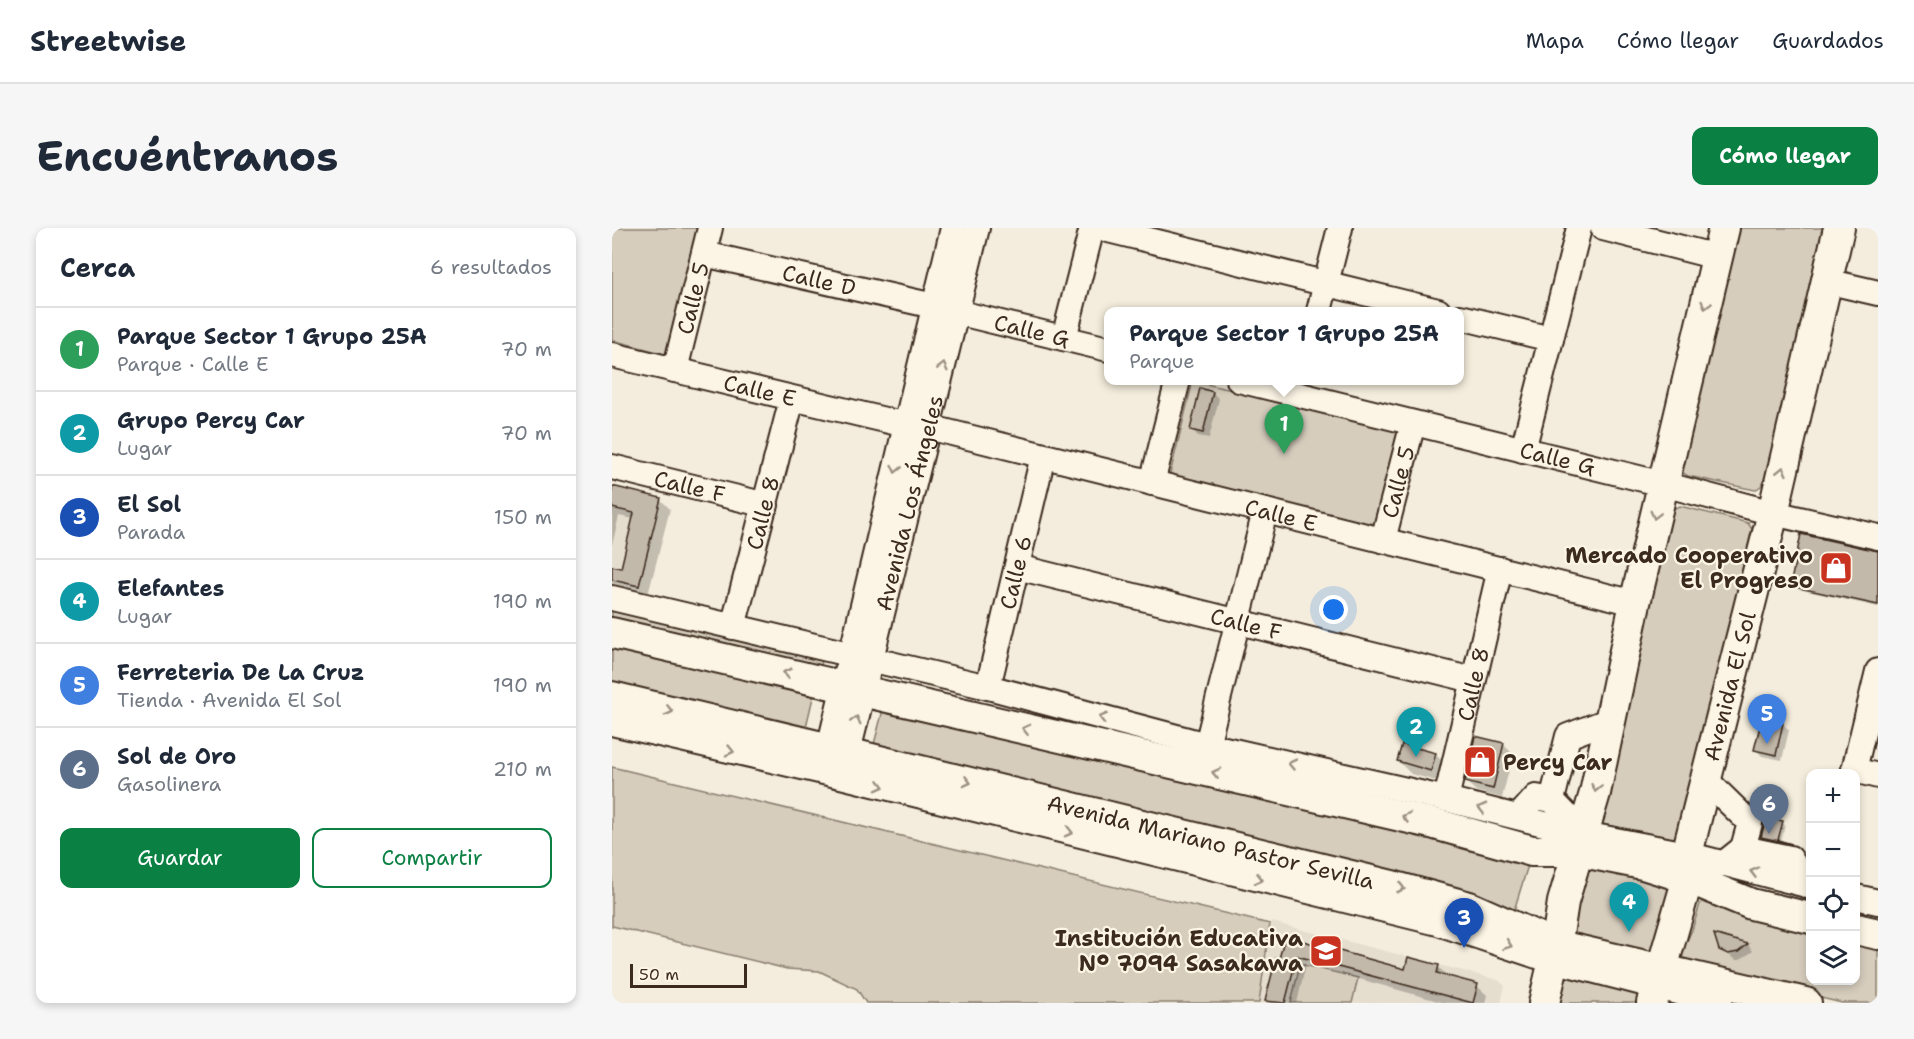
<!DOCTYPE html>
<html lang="es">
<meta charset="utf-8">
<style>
body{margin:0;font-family:"Shantell Sans",sans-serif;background:#f6f6f7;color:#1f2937}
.controls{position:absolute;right:18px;bottom:18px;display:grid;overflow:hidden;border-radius:12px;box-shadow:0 3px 9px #0003}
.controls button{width:54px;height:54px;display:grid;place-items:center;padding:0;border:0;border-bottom:2px solid #e0e1e3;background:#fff;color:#1f2937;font:30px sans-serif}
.scale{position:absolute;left:18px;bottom:15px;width:117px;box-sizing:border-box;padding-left:6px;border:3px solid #3b2a1e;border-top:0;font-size:16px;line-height:21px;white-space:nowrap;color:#3b2a1e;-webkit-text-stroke:4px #fcf5e5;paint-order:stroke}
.you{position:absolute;left:722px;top:382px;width:21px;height:21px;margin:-15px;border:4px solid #fff;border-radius:50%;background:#1a73e8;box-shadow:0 0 0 9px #1a73e833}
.badge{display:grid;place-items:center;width:39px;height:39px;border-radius:50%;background:#0b8043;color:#fff;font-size:20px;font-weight:700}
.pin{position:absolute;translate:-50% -50px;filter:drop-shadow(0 2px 3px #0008)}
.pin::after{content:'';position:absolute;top:32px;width:21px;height:18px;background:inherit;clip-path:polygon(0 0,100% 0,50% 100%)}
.popup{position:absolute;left:492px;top:79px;width:360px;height:78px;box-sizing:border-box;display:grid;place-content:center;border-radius:12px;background:#fff;filter:drop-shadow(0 2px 4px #0005);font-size:20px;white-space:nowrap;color:#747a83}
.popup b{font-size:22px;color:#1f2937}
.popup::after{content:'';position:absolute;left:50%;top:100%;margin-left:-12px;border:12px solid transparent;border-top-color:#fff}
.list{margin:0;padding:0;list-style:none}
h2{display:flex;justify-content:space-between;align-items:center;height:78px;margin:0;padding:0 24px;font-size:26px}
h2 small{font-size:20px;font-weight:400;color:#747a83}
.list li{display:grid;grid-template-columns:39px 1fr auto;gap:18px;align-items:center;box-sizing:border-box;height:84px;padding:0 24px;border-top:2px solid #e0e1e3}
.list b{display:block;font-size:22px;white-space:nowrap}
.list p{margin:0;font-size:20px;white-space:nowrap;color:#747a83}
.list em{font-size:20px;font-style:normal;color:#747a83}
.actions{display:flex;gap:12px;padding:18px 24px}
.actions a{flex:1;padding:14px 0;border:2px solid #0b8043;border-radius:12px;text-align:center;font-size:21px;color:#0b8043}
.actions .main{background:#0b8043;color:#fff}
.icon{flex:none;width:33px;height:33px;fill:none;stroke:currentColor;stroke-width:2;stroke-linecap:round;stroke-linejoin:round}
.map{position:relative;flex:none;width:1266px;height:775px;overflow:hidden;border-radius:12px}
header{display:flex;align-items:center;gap:36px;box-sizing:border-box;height:84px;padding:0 30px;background:#fff;border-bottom:2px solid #e0e1e3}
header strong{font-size:28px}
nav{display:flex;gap:33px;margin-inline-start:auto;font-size:21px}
.intro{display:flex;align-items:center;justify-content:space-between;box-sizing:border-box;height:144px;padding:0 36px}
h1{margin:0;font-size:42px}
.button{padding:15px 27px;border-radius:12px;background:#0b8043;color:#fff;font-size:21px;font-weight:700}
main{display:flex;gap:36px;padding:0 36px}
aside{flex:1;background:#fff;border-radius:12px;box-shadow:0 3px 9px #0003}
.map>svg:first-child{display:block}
.built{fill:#e5ddce}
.green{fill:#d6cdbd;stroke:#887c6e;stroke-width:1.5}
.shadow{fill:#0003}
.building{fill:#c3b9aa;stroke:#3b2a1e;stroke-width:1.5}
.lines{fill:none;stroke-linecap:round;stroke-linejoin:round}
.minor-casing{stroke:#3b2a1e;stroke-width:28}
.major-casing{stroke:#3b2a1e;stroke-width:34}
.minor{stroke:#fcf5e5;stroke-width:24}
.major{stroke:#fcf5e5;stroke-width:30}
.oneway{stroke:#9c9082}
.labels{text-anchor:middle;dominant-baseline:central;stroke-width:4.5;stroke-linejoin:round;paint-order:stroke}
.street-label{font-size:22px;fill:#3b2a1e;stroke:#fcf5e5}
.poi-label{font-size:22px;font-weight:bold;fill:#3b2a1e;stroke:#fcf5e5;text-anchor:end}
</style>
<header>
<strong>Streetwise</strong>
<nav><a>Mapa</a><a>Cómo llegar</a><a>Guardados</a></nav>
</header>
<div class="intro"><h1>Encuéntranos</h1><a class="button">Cómo llegar</a></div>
<main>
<aside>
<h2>Cerca<small>6 resultados</small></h2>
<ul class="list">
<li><span class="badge" style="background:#2e9e5b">1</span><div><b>Parque Sector 1 Grupo 25A</b><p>Parque · Calle E</p></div><em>70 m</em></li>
<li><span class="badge" style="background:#0f9aa8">2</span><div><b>Grupo Percy Car</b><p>Lugar</p></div><em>70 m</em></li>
<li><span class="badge" style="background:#1a4fb4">3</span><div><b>El Sol</b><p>Parada</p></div><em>150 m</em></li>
<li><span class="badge" style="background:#0f9aa8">4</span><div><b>Elefantes</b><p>Lugar</p></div><em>190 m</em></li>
<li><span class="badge" style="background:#3f7fe0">5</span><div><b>Ferreteria De La Cruz</b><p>Tienda · Avenida El Sol</p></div><em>190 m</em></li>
<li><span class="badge" style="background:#5c6f8a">6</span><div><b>Sol de Oro</b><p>Gasolinera</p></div><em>210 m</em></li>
</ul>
<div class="actions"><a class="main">Guardar</a><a>Compartir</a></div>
</aside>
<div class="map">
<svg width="1266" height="775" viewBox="0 0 1266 775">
<rect width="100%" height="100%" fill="#f4eddd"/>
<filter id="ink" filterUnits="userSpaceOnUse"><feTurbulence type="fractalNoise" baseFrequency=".0167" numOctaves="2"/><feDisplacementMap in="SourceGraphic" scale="12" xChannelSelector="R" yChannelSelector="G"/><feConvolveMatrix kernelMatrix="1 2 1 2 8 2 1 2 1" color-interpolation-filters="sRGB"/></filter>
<g filter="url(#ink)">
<g class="built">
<polygon points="0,258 49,270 27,358 0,352"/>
<polygon points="660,694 886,752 893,758 889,775 648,775"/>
</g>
<g class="green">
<polygon points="0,0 89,0 57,127 0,112"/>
<polygon points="1126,0 1213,0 1153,250 1149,258 1143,262 1076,248 1071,245 1070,238"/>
<polygon points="581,153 787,201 763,300 557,250"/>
<polygon points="1068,278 1136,295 1140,301 1066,608 1061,613 995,599 990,596 1057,289 1060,281"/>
<polygon points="0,381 210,432 208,444 0,395"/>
<polygon points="0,415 203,461 193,503 0,458"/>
<polygon points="272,478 917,634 900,689 261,520"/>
<polygon points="0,539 658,696 647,775 254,775 245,761 207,743 175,741 0,698"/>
<polygon points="974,638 1060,650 1044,726 959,706"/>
<polygon points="1093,672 1198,697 1198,752 1244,752 1244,707 1266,713 1266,775 1230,775 1071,737 1067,734 1068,728 1080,702 1088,676"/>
<polygon points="688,736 746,750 740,775 679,775"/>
<polygon points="953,746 1023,762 1029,767 1026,775 943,775"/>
</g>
<g class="shadow">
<polygon points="601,165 607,171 597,210 586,208 580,202"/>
<polygon points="0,259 48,271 58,281 36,367 0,358 0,340 10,342 22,291 7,288 0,317"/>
<polygon points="1266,324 1266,379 1182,360 1179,357"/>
<polygon points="1171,496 1177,502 1170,532 1150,528 1144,522"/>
<polygon points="891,516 901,526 890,570 864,563 854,554"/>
<polygon points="824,527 836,539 832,555 799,546 786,533"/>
<polygon points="1170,595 1173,597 1169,614 1178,616 1153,611 1150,609"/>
<polygon points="1104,708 1136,717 1141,723 1128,732 1124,732 1108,721"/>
<polygon points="674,710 794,743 826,739 836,748 865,758 875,767 873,775 833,775 694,736 685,775 658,775 655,772"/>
</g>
<g class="building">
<polygon points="588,160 601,164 591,205 578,202"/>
<polygon points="0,258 49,270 27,358 0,352 0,338 9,340 22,285 0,280"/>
<polygon points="1189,306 1266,323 1266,377 1178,358"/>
<polygon points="1150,490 1171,495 1164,527 1142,522"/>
<polygon points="863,508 892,515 881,561 853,554"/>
<polygon points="790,516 824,525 819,543 785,533"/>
<polygon points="1150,588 1171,593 1166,612 1180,616 1149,609 1152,598"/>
<polygon points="1102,706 1136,716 1126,724 1116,726 1107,722"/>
<polygon points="673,708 793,741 796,729 827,737 825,745 866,756 861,775 685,728 673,775 653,773 664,730 667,731"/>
</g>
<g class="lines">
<g class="minor-casing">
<g id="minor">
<polyline points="488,0 826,83"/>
<polyline points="991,0 1105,29"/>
<path id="s1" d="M92,26L322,78"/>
<polyline points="1214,53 1266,65"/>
<polyline points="707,83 728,0"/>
<path id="s2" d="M344,84L496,121"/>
<polyline points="848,89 939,111"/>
<polyline points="452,110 480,0"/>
<path id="s3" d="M0,127L294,197"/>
<path id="s4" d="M63,142L98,0"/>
<path id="s5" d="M627,152L1051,256L1161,285L1266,309"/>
<path id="s6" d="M316,199L1023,375"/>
<polyline points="911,222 967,0"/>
<path id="s7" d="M0,239L154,277"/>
<polyline points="540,255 566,152"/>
<path id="s8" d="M771,312L801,195"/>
<path id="s9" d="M405,339L861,452"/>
<polyline points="0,370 376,459 595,517 834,571 972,606 1075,626 1198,658"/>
<path id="s10" d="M121,399L180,171"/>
<path id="s11" d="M376,459L431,228"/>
<polyline points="0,495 229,548 826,695 925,728 1108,775"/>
<polyline points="595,517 653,283"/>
<polyline points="213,537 341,0"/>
<path id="s12" d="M232,540L365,0"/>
<polyline points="1242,542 1266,548"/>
<polyline points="1241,546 1266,443"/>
<polyline points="1094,552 1138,595 1131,620"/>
<path id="s13" d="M834,571L888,341"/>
<polyline points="906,589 924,569 940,572"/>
<polyline points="972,605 940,572 956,508 998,492"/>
<polyline points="1111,636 1131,620 1178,630 1196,658"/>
<polyline points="1244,669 1266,674"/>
</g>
</g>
<g class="major-casing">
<g id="major">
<polyline points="0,405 823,596 920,623 966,623 1031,636 1076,650 1139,676 1198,690"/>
<path id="s14" d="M0,469L235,525L776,657L857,679L943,717L1194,775"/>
<polyline points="1244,701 1266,706"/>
<polyline points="932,775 942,732 951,674 983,565 1023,375 1112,0"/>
<path id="s15" d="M1040,775L1076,650L1075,626L1161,285L1227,0"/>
</g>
</g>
<use href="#minor" class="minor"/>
<use href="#major" class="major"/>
</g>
<defs><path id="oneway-chevron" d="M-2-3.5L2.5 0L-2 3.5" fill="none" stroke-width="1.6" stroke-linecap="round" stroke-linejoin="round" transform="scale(1.5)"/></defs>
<g class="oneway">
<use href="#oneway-chevron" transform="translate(1094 77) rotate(103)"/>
<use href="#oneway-chevron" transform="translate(331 139) rotate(-76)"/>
<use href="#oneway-chevron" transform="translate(284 241) rotate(103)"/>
<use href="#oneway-chevron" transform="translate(1170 243) rotate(-77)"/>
<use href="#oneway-chevron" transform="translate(1043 287) rotate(104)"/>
<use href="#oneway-chevron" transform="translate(175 445) rotate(-167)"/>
<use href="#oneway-chevron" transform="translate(57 483) rotate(13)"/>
<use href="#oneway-chevron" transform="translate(491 490) rotate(-165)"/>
<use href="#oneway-chevron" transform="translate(244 492) rotate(-76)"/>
<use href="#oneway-chevron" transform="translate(414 501) rotate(-167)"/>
<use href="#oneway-chevron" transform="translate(118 523) rotate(13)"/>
<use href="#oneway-chevron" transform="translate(680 536) rotate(-167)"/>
<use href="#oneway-chevron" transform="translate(604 545) rotate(-167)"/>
<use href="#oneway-chevron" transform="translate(355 554) rotate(14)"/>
<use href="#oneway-chevron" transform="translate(268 558) rotate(14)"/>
<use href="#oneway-chevron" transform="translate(984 560) rotate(102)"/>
<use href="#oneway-chevron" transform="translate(870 580) rotate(-166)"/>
<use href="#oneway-chevron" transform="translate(794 589) rotate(-167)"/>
<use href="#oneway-chevron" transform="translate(457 604) rotate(14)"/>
<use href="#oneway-chevron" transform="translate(1142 644) rotate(-165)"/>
<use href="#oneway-chevron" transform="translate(647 651) rotate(14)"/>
<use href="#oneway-chevron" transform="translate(789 660) rotate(15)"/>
<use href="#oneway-chevron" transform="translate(896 717) rotate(20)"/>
</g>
</g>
<defs>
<g id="shop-square" transform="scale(1.725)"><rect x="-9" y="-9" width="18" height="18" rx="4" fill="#c8321e" stroke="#fcf5e5"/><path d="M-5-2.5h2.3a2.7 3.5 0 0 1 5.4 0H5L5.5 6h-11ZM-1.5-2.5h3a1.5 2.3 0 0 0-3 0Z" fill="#fff"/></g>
<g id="school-square" transform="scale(1.725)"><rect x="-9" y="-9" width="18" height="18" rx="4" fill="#c8321e" stroke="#fcf5e5"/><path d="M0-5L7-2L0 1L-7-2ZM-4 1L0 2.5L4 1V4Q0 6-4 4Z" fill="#fff"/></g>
</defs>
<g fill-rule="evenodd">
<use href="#shop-square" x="1224" y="340"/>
<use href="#shop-square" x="868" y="534"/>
<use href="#school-square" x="714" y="723"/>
</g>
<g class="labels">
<g class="street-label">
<text stroke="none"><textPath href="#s1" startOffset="118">Calle D</textPath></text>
<text stroke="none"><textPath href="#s4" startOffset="74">Calle 5</textPath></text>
<text stroke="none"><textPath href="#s2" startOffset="78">Calle G</textPath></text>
<text stroke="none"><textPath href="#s3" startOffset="152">Calle E</textPath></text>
<text stroke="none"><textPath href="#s5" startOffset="328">Calle G</textPath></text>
<text stroke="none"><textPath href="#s8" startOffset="60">Calle 5</textPath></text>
<text stroke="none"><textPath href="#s7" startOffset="80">Calle F</textPath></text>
<text stroke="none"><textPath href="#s12" startOffset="273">Avenida Los Ángeles</textPath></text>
<text stroke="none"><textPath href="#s10" startOffset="118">Calle 8</textPath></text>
<text stroke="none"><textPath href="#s6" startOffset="364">Calle E</textPath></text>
<text stroke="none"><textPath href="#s11" startOffset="118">Calle 6</textPath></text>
<text stroke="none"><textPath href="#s9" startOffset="236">Calle F</textPath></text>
<text stroke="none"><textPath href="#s13" startOffset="118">Calle 8</textPath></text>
<text stroke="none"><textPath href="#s15" startOffset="327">Avenida El Sol</textPath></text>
<text stroke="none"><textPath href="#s14" startOffset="616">Avenida Mariano Pastor Sevilla</textPath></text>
</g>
<g class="poi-label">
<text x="1201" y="327">Mercado Cooperativo<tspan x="1201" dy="25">El Progreso</tspan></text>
<text x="891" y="534" text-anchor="start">Percy Car</text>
<text x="691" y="710">Institución Educativa<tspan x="691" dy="25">N° 7094 Sasakawa</tspan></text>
</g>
</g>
</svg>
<div class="controls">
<button>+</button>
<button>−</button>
<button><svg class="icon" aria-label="locate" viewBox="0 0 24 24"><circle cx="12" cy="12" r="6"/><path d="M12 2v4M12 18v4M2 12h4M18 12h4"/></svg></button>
<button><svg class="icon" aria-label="layers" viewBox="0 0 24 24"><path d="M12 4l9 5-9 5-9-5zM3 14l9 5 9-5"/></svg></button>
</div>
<div class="scale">50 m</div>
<div class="you"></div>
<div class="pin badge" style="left:672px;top:226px;background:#2e9e5b">1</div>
<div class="popup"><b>Parque Sector 1 Grupo 25A</b>Parque</div>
<div class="pin badge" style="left:804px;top:529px;background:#0f9aa8">2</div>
<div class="pin badge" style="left:852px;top:720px;background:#1a4fb4">3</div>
<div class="pin badge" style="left:1017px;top:704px;background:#0f9aa8">4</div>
<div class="pin badge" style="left:1155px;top:516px;background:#3f7fe0">5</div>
<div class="pin badge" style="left:1157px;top:606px;background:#5c6f8a">6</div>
</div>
</main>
